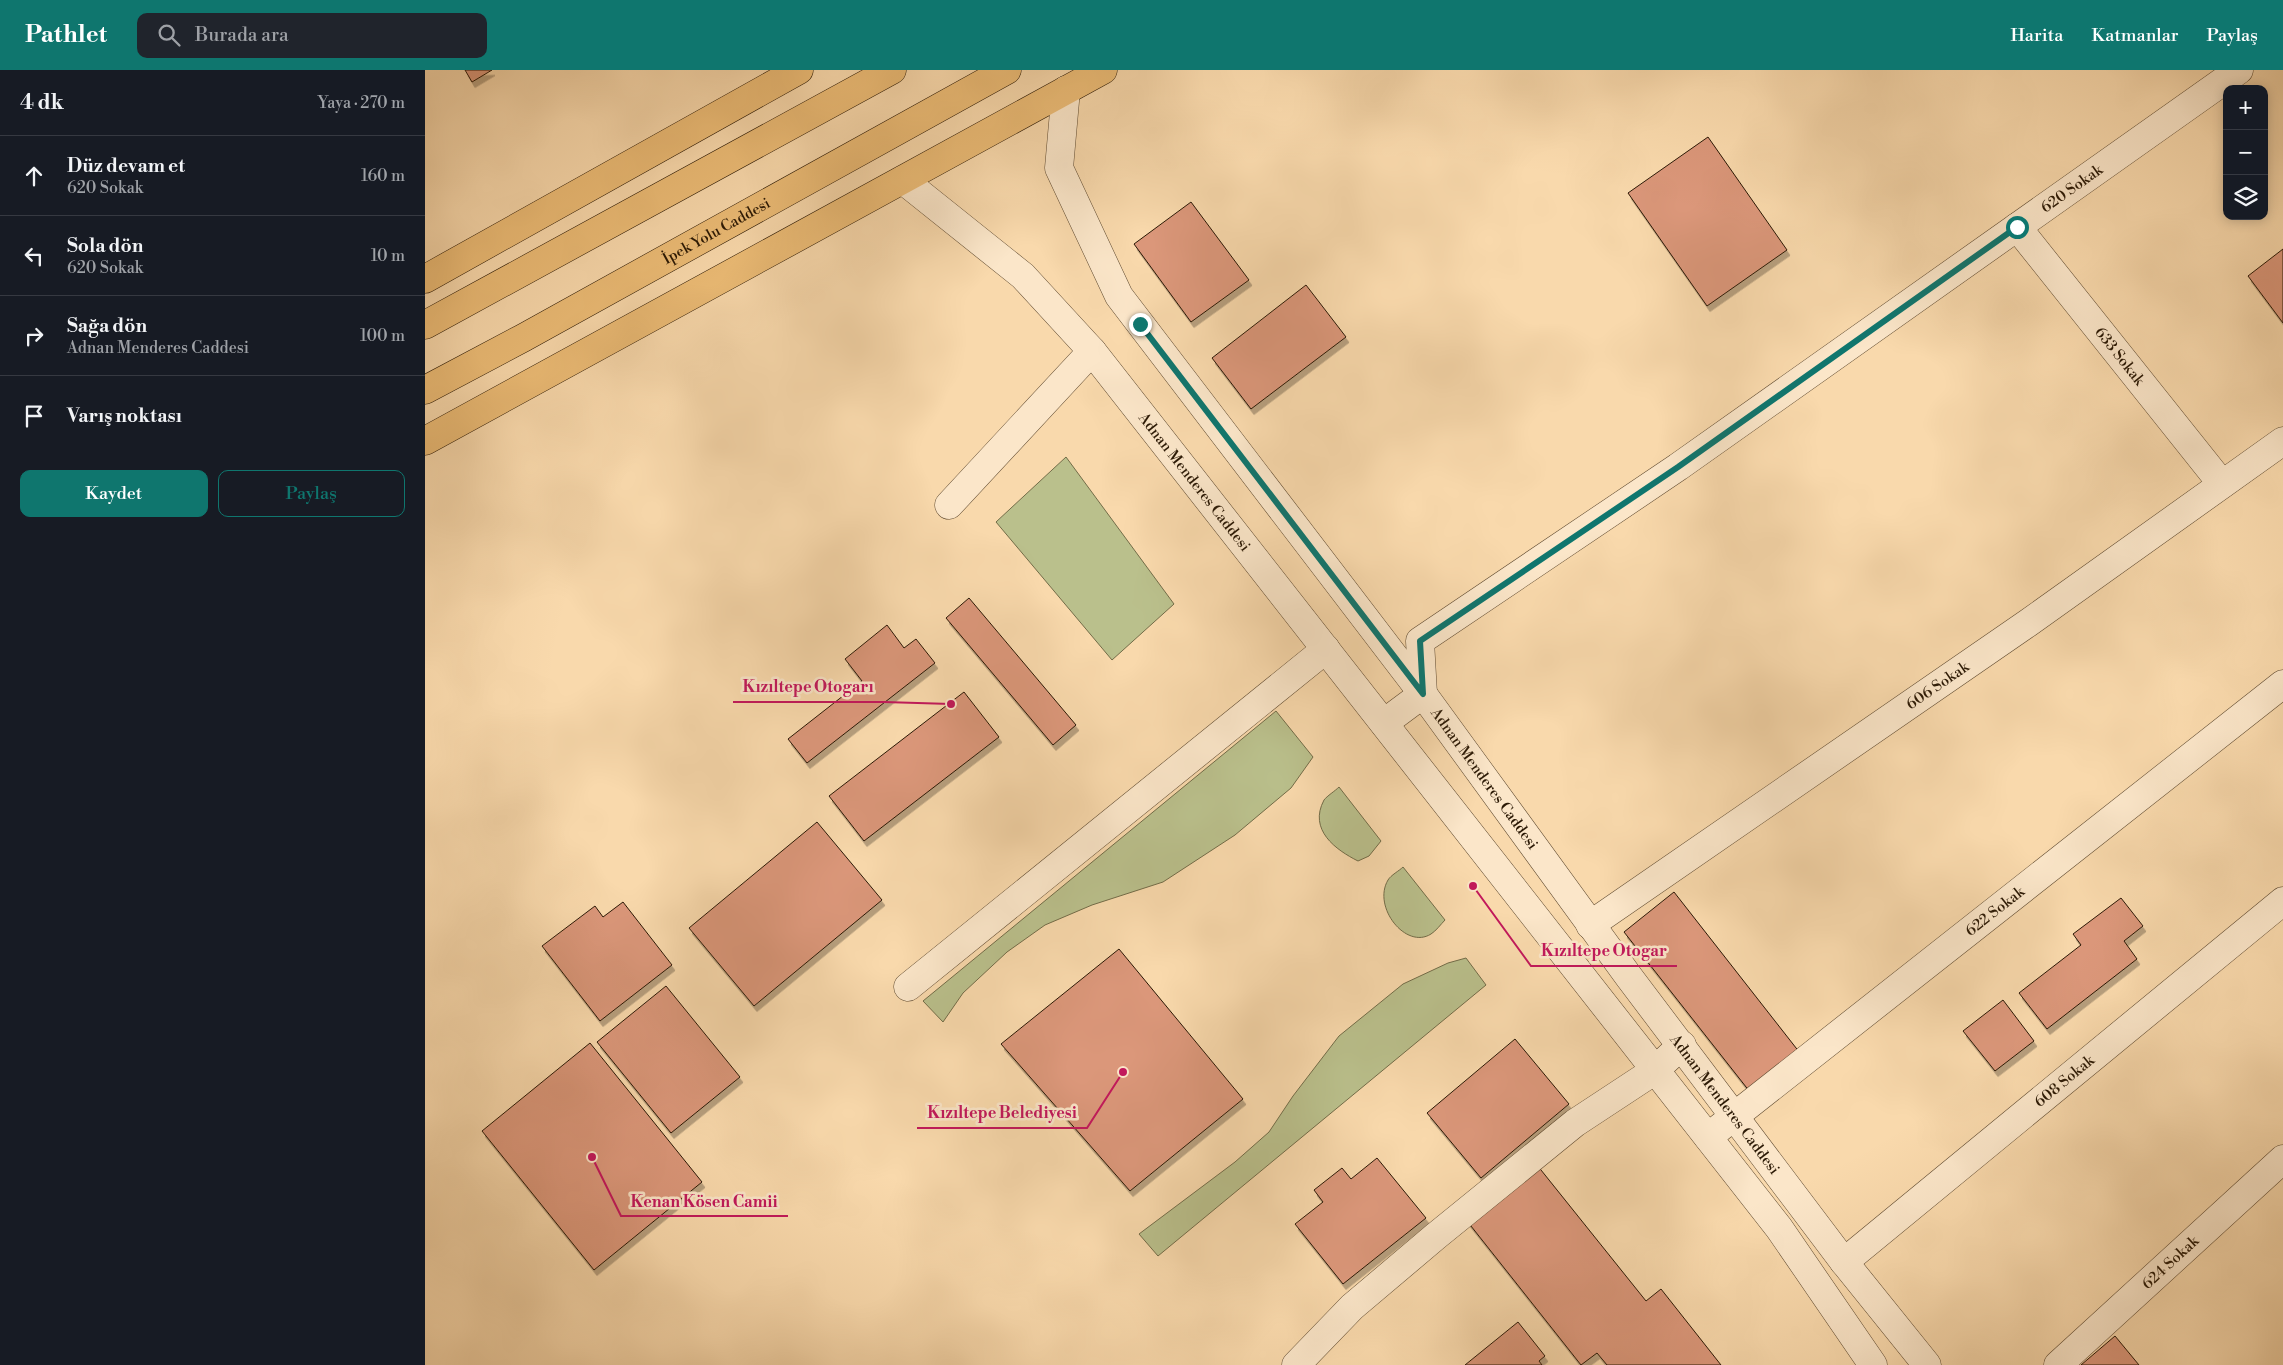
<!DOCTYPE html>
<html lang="tr">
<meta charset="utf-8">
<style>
body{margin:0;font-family:"Libre Bodoni",serif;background:#20242c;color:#f1f3f6}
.controls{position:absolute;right:15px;top:15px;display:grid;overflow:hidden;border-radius:10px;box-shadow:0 2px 12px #0003}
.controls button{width:45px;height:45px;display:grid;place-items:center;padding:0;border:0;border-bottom:1px solid #363941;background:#171b24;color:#f1f3f6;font:25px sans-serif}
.stop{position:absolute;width:15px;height:15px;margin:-11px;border:4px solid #0f766e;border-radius:50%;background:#fff}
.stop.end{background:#0f766e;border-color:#fff;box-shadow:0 1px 5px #0008}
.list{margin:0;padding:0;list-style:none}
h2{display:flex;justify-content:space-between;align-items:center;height:65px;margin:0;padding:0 20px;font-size:21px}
h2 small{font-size:16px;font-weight:400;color:#9ea1a6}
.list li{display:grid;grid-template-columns:32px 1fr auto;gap:15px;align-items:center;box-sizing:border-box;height:80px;padding:0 20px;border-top:1px solid #363941}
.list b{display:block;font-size:19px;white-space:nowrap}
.list p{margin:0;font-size:16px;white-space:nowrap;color:#9ea1a6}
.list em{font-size:16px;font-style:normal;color:#9ea1a6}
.actions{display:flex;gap:10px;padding:15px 20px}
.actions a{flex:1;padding:11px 0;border:1px solid #0f766e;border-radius:10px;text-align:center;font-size:18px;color:#0f766e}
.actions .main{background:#0f766e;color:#fff}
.icon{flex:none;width:28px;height:28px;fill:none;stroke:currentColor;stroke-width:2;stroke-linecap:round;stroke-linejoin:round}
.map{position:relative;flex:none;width:1858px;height:1295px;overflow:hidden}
header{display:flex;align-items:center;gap:30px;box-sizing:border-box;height:70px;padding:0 25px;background:#0f766e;color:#fff}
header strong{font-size:24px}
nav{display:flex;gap:28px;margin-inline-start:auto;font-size:18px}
.search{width:350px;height:45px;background:#20242c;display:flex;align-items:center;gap:12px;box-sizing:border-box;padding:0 18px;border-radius:10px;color:#9ea1a6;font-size:19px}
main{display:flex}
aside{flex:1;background:#171b24}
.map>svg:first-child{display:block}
.green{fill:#bac08c;stroke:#726c48}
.building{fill:#db977a;stroke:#2b1905;filter:url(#shadow)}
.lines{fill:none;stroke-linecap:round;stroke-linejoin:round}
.minor-casing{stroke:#5e492f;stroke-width:29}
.tertiary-casing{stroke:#5e492f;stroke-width:29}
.trunk-casing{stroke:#2b1905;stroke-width:29}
.minor{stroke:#fbe6c9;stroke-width:28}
.tertiary{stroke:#fbe6c9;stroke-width:28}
.trunk{stroke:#ecbc76;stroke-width:28}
.route{stroke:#0f766e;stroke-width:6}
.labels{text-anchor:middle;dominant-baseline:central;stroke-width:5;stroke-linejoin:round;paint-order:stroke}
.street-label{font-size:15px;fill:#2b1905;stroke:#fbe6c9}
.leader{fill:none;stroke:#c2185b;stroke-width:2}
.callout-dot{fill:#c2185b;stroke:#fbe6c9;stroke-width:2}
.callout-label{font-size:16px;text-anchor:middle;font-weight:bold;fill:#c2185b;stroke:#fbe6c9;stroke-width:5;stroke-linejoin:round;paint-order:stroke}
</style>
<header>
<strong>Pathlet</strong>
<div class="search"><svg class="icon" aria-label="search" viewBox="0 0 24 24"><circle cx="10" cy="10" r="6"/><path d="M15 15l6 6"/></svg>Burada ara</div>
<nav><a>Harita</a><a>Katmanlar</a><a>Paylaş</a></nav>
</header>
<main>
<aside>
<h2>4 dk<small>Yaya · 270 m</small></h2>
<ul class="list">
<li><svg class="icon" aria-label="ahead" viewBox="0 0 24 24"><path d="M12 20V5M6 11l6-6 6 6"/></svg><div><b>Düz devam et</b><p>620 Sokak</p></div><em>160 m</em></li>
<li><svg class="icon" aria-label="left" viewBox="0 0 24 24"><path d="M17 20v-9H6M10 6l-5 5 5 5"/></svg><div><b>Sola dön</b><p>620 Sokak</p></div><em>10 m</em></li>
<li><svg class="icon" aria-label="right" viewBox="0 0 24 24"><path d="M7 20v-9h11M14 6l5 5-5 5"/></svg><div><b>Sağa dön</b><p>Adnan Menderes Caddesi</p></div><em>100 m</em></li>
<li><svg class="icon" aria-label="arrive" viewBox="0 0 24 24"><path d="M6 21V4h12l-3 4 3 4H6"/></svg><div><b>Varış noktası</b></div></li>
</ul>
<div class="actions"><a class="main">Kaydet</a><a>Paylaş</a></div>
</aside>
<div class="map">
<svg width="1858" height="1295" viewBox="0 0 1858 1295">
<defs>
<filter id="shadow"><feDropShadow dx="3" dy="5.5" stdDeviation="0" flood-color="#0004"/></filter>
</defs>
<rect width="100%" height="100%" fill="#f9d9ac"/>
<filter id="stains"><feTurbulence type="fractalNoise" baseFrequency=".004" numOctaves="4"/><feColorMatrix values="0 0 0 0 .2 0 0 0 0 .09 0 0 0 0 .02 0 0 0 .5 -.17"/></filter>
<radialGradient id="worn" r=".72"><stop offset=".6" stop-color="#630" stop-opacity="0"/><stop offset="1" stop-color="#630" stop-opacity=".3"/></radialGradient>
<g class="green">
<polygon points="641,387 749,534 687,590 571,452"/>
<polygon points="851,641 888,687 866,718 810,765 738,812 667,835 620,855 582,882 538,923 518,952 498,931"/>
<path d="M914,717L956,771L944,786L933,791C911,780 883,760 899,730C902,726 910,721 914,717Z"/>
<path d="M978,797L1020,850C1016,854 1011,861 1006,864C981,880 947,837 963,810C966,805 974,801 978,797Z"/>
<polygon points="1041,888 1061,915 733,1186 714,1164 810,1092 844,1062 868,1026 914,966 978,914 1023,893"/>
</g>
<g class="building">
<polygon points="40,0 67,0 47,12"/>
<polygon points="1283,67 1362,180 1282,236 1203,123"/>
<polygon points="766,132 824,210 766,252 709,174"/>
<polygon points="1858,179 1858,253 1823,206"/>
<polygon points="881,215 921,267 826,339 787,288"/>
<polygon points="544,528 651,655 628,675 521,548"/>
<polygon points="462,555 479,578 491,569 510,593 382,693 363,669 437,611 420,589"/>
<polygon points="539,622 574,667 439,771 404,726"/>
<polygon points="392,752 457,830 329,936 264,858"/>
<polygon points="1249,822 1375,983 1325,1022 1199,862"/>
<polygon points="1696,828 1718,856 1699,871 1712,889 1622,959 1594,923 1656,875 1648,864"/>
<polygon points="198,832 247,895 175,951 117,876 170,836 178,847"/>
<polygon points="694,879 818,1029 705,1121 576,974"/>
<polygon points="241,916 315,1007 246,1063 172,972"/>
<polygon points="1578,930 1609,971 1570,1001 1538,961"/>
<polygon points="1090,969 1144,1034 1056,1108 1002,1043"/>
<polygon points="165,973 277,1112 169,1200 57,1061"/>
<polygon points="952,1088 1001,1148 918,1214 870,1154 898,1132 889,1120 917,1098 926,1109"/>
<polygon points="1112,1095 1221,1231 1236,1219 1296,1295 1182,1295 1172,1283 1156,1295 1042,1151"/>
<polygon points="1093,1252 1120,1286 1114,1291 1117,1295 1040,1295"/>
<polygon points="1690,1266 1714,1295 1656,1295"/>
</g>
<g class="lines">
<g class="minor-casing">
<g id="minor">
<path id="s1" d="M1592,157L1797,414"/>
<polyline points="524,435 667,281"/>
<path id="s2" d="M959,653L998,624L995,571L1253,397L1814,0"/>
<path id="s3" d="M1165,855L1603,553L1858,371"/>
<polyline points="483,917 901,579"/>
<path id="s4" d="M1283,1067L1858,614"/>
<path id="s5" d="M1419,1192L1858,831"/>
<polyline points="871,1295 927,1237 1011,1166 1150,1053 1229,1001 1257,975"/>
<path id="s6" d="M1633,1295L1858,1089"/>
</g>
</g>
<g class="tertiary-casing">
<g id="tertiary">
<path id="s7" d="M641,20L634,98L694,226L998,624L1204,907L1419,1192L1502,1295"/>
<path id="s8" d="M478,110L598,206L667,281L1354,1158L1448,1295"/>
</g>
</g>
<g class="trunk-casing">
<g id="trunk">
<polyline points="0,209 374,0"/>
<polyline points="0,255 467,0"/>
<path id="s9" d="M0,320L98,268L582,0"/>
<polyline points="0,371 678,0"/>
</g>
</g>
<use href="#minor" class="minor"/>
<use href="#tertiary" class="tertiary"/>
<use href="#trunk" class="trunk"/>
</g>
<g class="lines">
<polyline class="route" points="715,254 998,624 995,571 1253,397 1592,157"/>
</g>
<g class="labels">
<g class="street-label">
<text stroke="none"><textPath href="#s2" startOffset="895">620 Sokak</textPath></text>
<text stroke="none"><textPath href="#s9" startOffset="332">İpek Yolu Caddesi</textPath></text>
<text stroke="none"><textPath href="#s1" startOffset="165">633 Sokak</textPath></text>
<text stroke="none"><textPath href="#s8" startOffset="422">Adnan Menderes Caddesi</textPath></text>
<text stroke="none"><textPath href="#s3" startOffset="422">606 Sokak</textPath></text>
<text stroke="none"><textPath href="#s7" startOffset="825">Adnan Menderes Caddesi</textPath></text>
<text stroke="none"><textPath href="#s4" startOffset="365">622 Sokak</textPath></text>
<text stroke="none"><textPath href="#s5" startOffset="285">608 Sokak</textPath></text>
<text stroke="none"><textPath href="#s7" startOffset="1230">Adnan Menderes Caddesi</textPath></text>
<text stroke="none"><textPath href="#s6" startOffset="152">624 Sokak</textPath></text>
</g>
</g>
<path class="leader" d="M526 634L459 632H308M1048 816L1106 896H1252M698 1002L662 1058H492M167 1087L196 1146H363"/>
<g class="callout-dot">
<circle cx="526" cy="634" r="5"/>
<circle cx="1048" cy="816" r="5"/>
<circle cx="698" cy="1002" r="5"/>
<circle cx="167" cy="1087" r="5"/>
</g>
<g class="callout-label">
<text x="383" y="622">Kızıltepe Otogarı</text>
<text x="1179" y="886">Kızıltepe Otogar</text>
<text x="577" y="1048">Kızıltepe Belediyesi</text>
<text x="279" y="1137">Kenan Kösen Camii</text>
</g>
<rect width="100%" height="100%" filter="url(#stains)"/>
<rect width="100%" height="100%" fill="url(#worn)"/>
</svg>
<div class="controls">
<button>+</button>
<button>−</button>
<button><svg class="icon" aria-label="layers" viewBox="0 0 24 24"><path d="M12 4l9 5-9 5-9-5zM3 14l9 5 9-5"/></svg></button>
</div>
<div class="stop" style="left:1592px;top:157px"></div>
<div class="stop end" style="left:715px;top:254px"></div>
</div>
</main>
